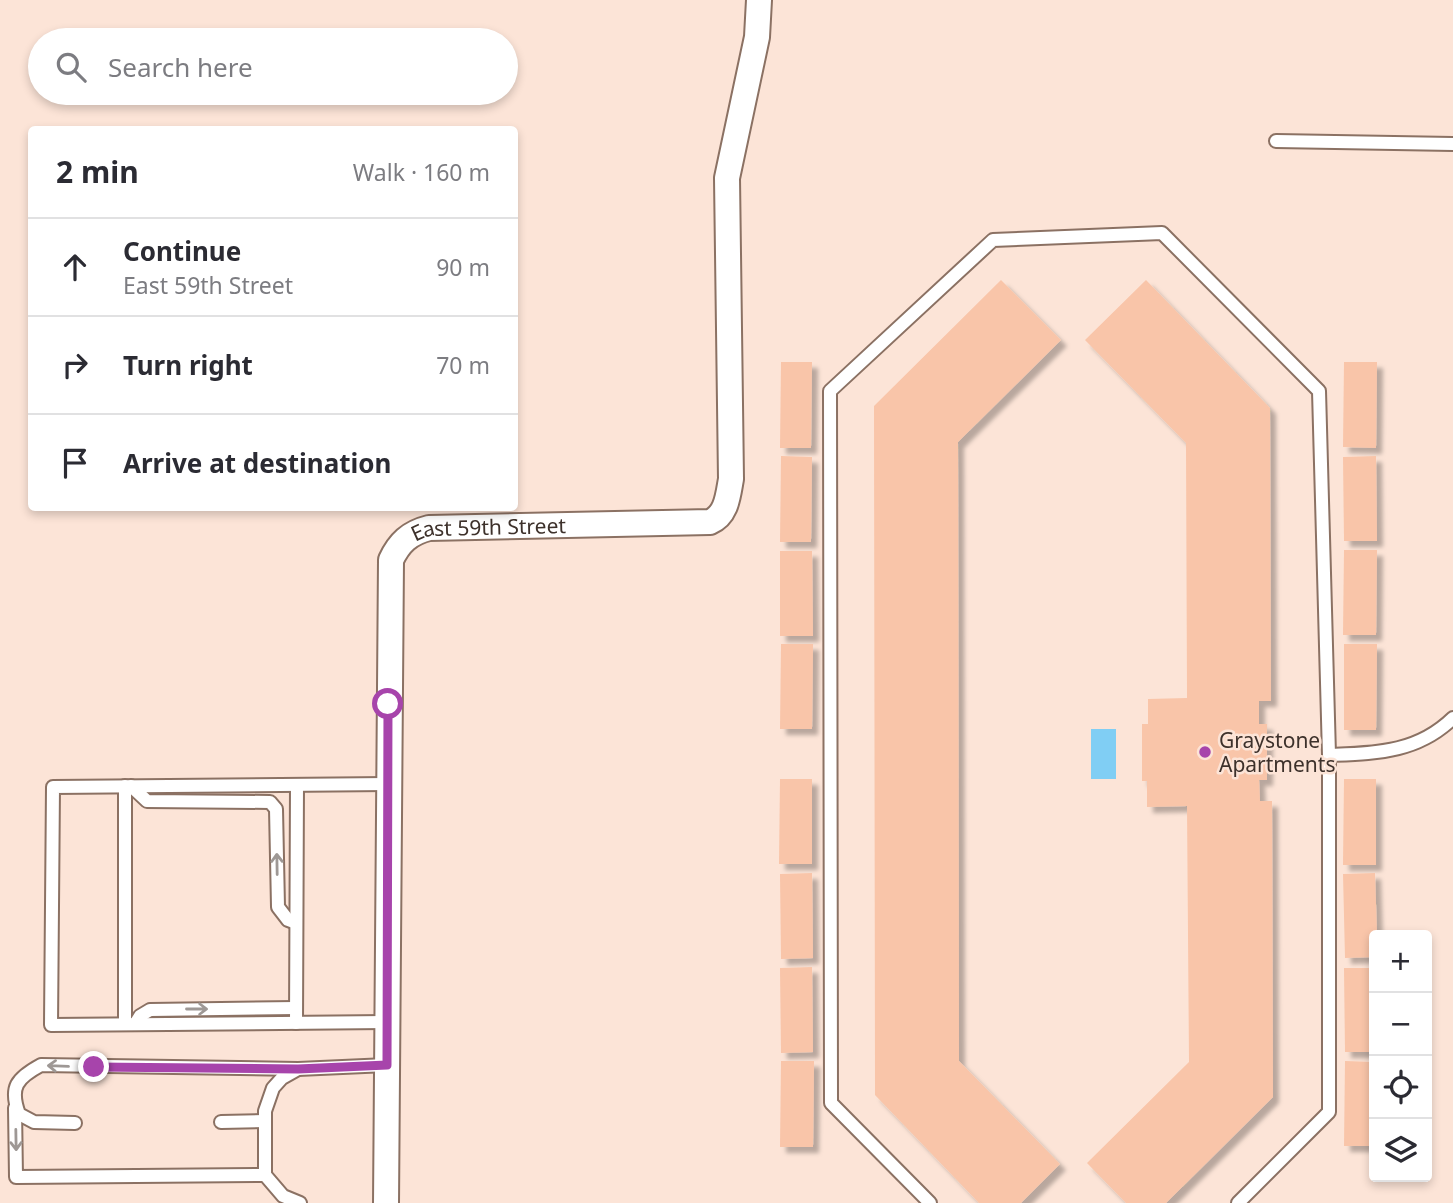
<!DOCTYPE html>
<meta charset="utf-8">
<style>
body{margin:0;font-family:"Noto Sans",sans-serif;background:#f7f7f7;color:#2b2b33}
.controls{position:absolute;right:21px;bottom:21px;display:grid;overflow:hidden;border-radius:7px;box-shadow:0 4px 10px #0003}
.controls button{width:63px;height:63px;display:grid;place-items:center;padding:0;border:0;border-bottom:2px solid #e1e1e2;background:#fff;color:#2b2b33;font:35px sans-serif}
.stop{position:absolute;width:21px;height:21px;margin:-16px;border:5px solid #a744ab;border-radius:50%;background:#fff}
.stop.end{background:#a744ab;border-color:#fff;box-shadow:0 2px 7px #0008}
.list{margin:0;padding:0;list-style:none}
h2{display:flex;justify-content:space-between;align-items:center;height:91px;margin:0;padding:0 28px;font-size:30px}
h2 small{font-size:23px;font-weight:400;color:#7c7c81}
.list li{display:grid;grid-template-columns:46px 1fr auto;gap:21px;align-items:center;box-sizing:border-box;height:98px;padding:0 28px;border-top:2px solid #e1e1e2}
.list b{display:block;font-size:26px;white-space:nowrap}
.list p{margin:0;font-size:23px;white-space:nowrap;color:#7c7c81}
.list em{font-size:23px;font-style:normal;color:#7c7c81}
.icon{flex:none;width:38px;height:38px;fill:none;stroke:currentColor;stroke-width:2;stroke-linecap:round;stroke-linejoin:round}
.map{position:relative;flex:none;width:1453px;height:1203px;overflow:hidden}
.search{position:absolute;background:#fff;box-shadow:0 4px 10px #0003;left:28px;top:28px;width:490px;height:77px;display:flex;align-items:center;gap:18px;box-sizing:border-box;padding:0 24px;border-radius:38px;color:#7c7c81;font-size:26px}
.panel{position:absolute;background:#fff;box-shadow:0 4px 10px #0003;left:28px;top:126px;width:490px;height:385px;border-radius:7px}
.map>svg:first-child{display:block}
.water{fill:#80cef4}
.building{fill:#f9c5a9;filter:url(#shadow)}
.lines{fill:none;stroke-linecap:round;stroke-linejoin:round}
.service-casing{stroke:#8b7163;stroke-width:16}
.minor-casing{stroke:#8b7163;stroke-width:28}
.service{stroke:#fff;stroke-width:12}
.minor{stroke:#fff;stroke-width:24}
.oneway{stroke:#9e9895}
.route{stroke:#a744ab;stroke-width:9}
.poi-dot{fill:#a744ab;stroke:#fce4d7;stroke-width:2.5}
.labels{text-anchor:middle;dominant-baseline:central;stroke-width:5;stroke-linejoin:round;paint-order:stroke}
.street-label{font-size:21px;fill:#3d312b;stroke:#fce4d7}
.poi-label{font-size:21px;fill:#3d312b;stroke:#fce4d7;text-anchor:start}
</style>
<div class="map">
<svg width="1453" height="1203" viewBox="0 0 1453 1203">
<defs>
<filter id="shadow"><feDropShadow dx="6" dy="6" stdDeviation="2" flood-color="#0004"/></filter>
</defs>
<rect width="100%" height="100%" fill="#fce4d7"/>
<rect class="water" x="1091" y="729" width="25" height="50"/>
<g class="building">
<polygon points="1001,280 1061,340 958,442 959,1061 1060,1164 1021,1203 979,1203 875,1095 874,406"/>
<polygon points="1146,280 1270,408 1271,701 1259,701 1259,724 1267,724 1267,780 1259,780 1260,801 1272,801 1273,1097 1166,1203 1126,1203 1087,1163 1189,1062 1187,806 1147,807 1147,781 1142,781 1142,724 1148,724 1148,699 1187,698 1186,443 1085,340"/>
<polygon points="781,362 812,362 811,448 780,448"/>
<polygon points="1344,362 1377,362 1376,448 1343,447"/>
<polygon points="781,456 812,457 811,542 780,542"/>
<polygon points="1376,456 1377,541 1344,541 1343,457"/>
<polygon points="1344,550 1377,550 1376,635 1343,635"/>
<polygon points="780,551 812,551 813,636 780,636"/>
<polygon points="781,644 813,644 812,729 780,729"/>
<polygon points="1344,644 1377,644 1376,730 1344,730"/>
<polygon points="780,779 812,779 812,864 779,864"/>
<polygon points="1344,779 1376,779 1376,865 1343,865"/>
<polygon points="812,873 813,958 781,959 780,874"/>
<polygon points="1375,873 1377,935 1374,935 1374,957 1345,958 1343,874"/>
<polygon points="812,967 813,1052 781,1053 780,968"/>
<polygon points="1344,968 1374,968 1374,1052 1345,1052"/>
<polygon points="781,1061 814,1061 813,1147 780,1147"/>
<polygon points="1345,1061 1374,1062 1374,1146 1344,1146"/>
</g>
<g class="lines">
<g class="service-casing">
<g id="service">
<polyline points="1276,141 1453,144"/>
<path d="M1329,755C1376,753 1417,753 1453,718"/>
<polyline points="125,786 125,1024"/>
<polyline points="131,786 147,801 270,802 276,809 278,907 288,920 296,923"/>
<polyline points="387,1022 51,1025 53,787 388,784"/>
<polyline points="296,1023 297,785"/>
<polyline points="135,1024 140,1016 150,1010 296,1008"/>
<polyline points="15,1108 16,1177 265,1175"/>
<polyline points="221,1122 265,1121"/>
<path d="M75,1123L34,1122L19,1114C9,1087 17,1078 41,1065L298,1069"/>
<polyline points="300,1203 283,1196 265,1175 265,1111 273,1088 282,1078 298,1069 387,1065"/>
<polyline points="930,1203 831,1103 830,391 993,240 1162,233 1319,391 1329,755 1329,1112 1238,1203"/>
</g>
</g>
<g class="minor-casing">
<g id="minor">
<path id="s1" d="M386,1203L391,560C399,543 409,533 429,528L710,522C727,515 728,495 731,479L727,178L757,37L759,0"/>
</g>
</g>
<use href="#service" class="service"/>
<use href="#minor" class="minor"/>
</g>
<defs><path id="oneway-shaft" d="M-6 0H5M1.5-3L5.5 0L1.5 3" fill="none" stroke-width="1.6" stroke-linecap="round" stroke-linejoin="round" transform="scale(1.75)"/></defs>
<g class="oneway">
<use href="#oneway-shaft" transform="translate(277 864) rotate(-91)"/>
<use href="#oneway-shaft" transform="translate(197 1009)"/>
<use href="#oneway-shaft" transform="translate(58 1066) rotate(-178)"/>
<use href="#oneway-shaft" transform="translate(16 1140) rotate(89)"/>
</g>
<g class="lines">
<polyline class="route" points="94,1067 298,1069 387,1065 388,704"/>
</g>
<circle class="poi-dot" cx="1205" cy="752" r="7"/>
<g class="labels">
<g class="street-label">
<text stroke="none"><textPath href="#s1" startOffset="754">East 59th Street</textPath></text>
</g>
<g class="poi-label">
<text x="1219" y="740">Graystone<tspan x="1219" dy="24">Apartments</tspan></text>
</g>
</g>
</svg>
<div class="controls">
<button>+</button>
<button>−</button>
<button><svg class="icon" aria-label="locate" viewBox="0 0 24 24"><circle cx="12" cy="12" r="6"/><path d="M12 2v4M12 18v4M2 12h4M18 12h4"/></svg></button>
<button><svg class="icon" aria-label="layers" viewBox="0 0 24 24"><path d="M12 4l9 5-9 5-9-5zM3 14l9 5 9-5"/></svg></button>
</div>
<div class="stop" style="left:388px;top:704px"></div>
<div class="stop end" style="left:94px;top:1067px"></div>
<div class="search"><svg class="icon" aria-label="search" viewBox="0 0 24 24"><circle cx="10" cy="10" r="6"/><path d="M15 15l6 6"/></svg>Search here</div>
<section class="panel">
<h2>2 min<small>Walk · 160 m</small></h2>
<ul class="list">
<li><svg class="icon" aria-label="ahead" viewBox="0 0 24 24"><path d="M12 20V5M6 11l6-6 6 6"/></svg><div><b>Continue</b><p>East 59th Street</p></div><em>90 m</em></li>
<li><svg class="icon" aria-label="right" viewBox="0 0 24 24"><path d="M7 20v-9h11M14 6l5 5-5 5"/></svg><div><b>Turn right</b></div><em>70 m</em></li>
<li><svg class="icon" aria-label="arrive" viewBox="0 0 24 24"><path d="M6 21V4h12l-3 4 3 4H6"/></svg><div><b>Arrive at destination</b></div></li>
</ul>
</section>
</div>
